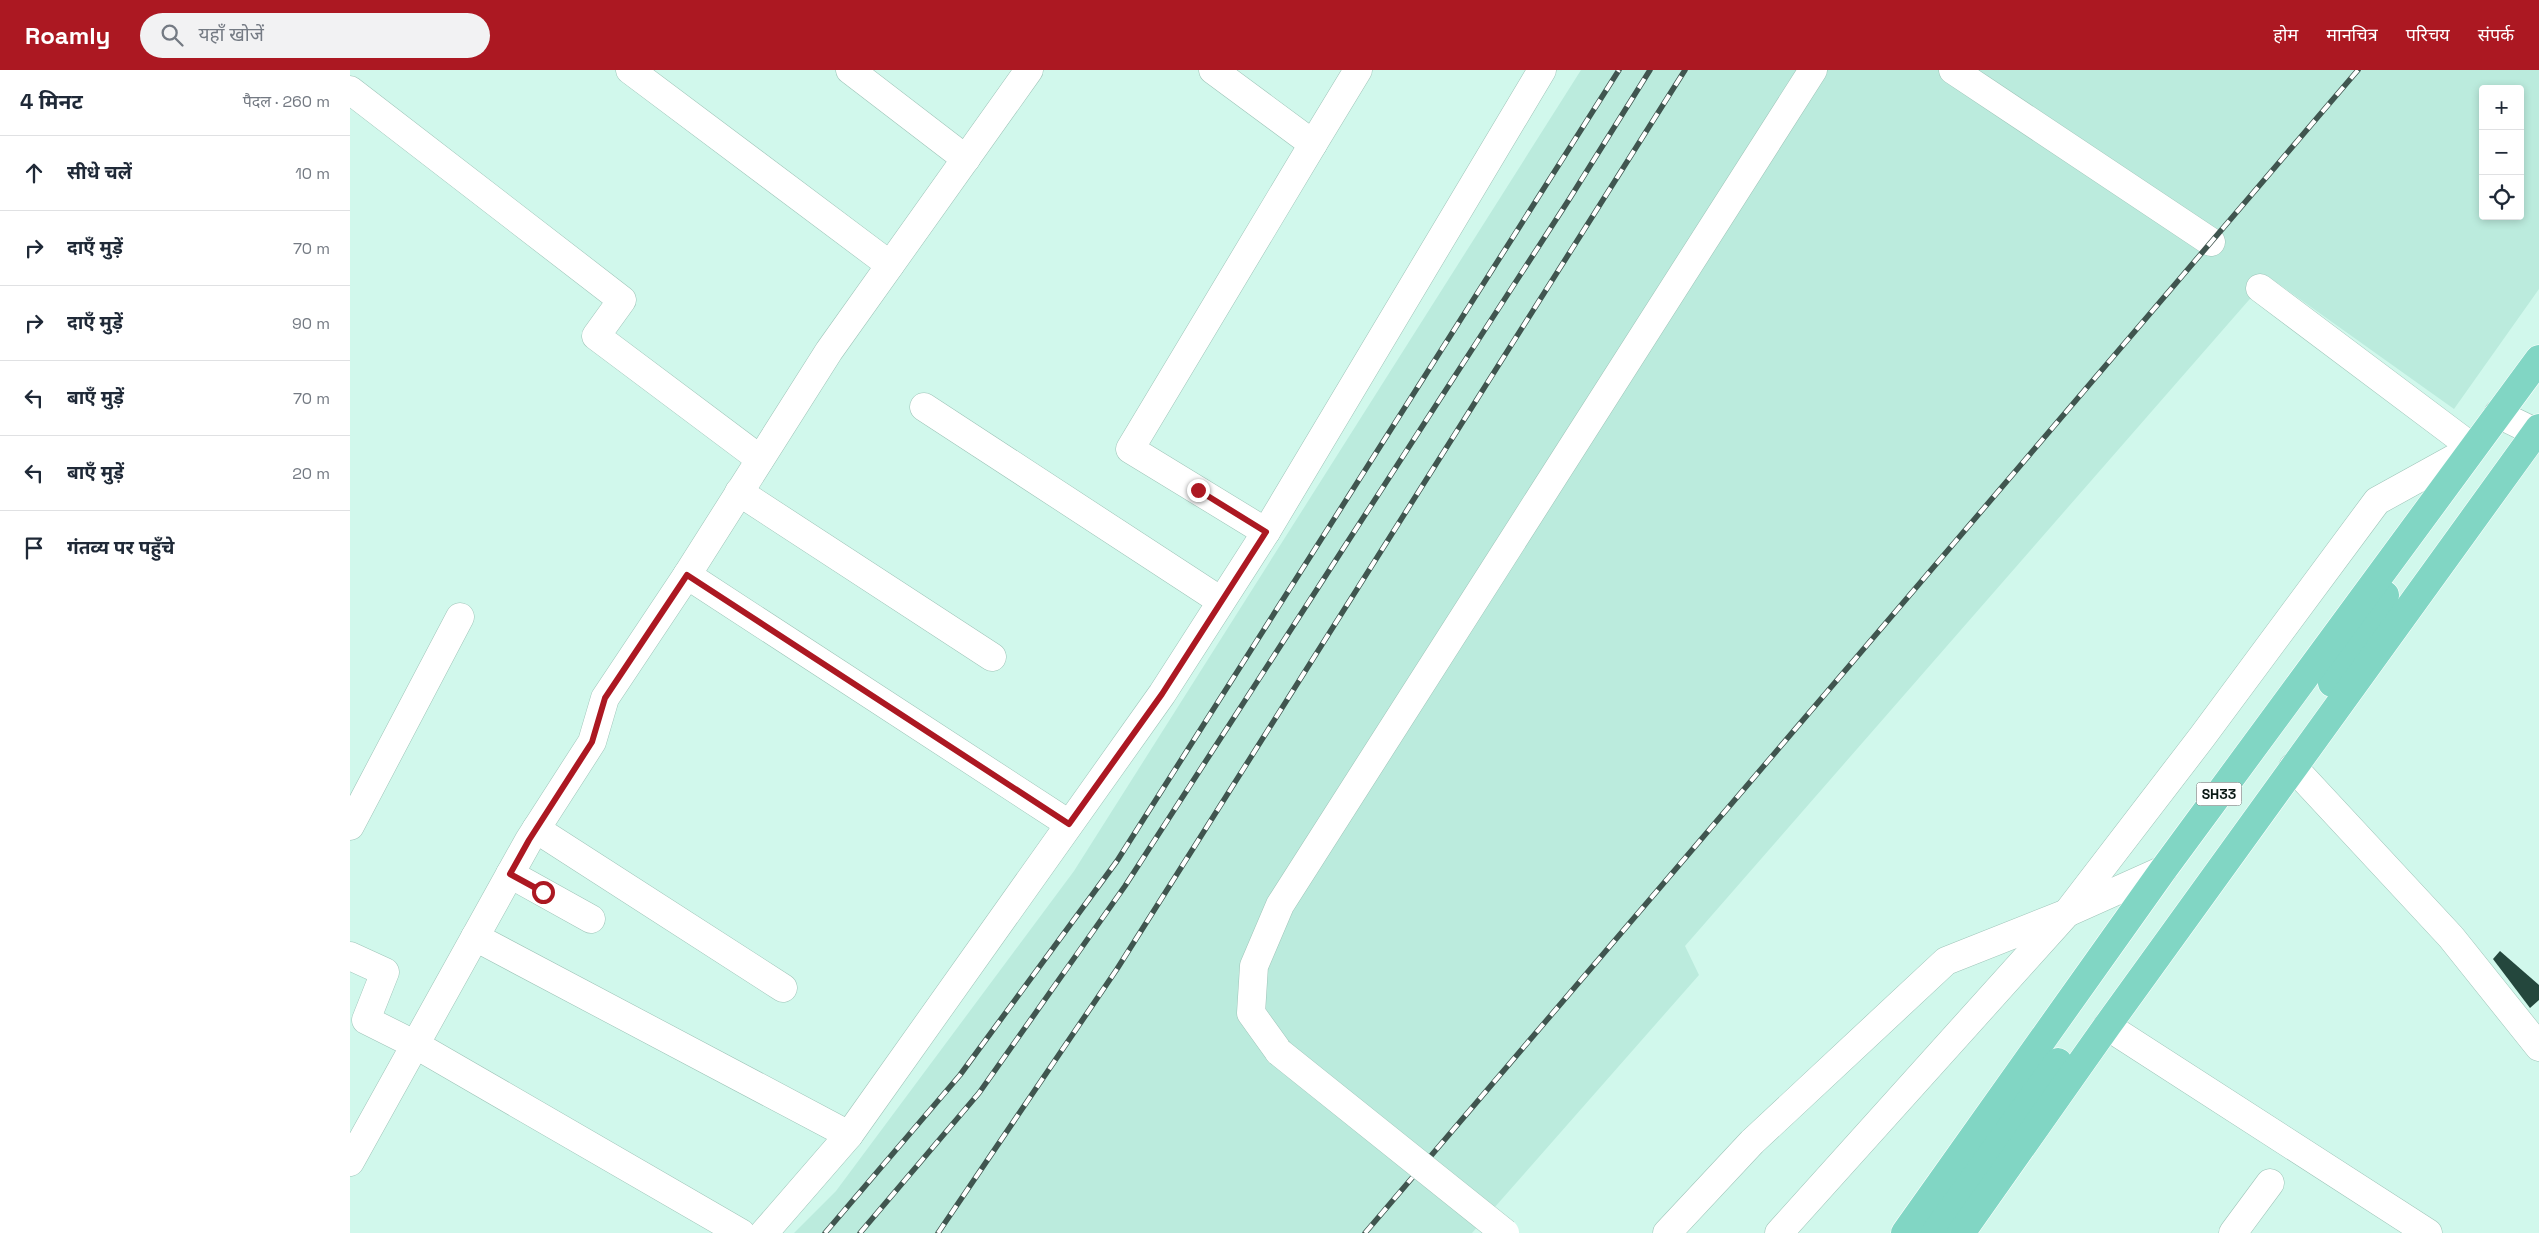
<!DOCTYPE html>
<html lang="hi">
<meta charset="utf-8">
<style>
body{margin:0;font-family:"Space Grotesk","Noto Sans Devanagari",sans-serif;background:#f2f2f3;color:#1f2937}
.controls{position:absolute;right:15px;top:15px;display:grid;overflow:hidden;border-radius:5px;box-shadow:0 2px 8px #0003}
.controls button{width:45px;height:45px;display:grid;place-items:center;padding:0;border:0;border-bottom:1px solid #e0e1e3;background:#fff;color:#1f2937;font:25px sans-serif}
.stop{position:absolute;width:15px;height:15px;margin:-11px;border:4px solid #ac1822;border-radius:50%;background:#fff}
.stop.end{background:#ac1822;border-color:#fff;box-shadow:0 1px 5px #0008}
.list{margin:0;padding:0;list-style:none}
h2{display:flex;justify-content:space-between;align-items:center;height:65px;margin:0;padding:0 20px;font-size:21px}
h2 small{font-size:16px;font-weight:400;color:#747a83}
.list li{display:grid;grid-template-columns:32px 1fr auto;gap:15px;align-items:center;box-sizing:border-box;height:75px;padding:0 20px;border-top:1px solid #e0e1e3}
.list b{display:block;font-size:19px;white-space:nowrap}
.list em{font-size:16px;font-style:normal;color:#747a83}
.icon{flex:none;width:28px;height:28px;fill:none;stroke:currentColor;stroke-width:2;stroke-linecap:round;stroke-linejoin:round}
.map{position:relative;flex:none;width:2189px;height:1163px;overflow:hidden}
header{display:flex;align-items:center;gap:30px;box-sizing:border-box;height:70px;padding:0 25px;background:#ac1822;color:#fff}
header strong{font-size:24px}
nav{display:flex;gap:28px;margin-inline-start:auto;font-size:18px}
.search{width:350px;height:45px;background:#f2f2f3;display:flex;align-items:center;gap:12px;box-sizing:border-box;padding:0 18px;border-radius:28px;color:#747a83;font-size:19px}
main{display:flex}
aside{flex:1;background:#fff}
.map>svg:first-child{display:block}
.built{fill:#bbebdd;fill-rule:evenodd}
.building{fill:#24473d}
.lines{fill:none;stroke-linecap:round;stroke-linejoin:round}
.minor-casing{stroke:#9ec4b8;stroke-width:29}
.tertiary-casing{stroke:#9ec4b8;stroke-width:29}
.primary-casing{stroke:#fff;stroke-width:29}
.minor{stroke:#fff;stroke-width:28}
.tertiary{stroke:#fff;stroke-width:28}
.primary{stroke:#81d6c4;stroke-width:28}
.rail-casing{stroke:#40554f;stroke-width:5.5}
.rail{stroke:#fff;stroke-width:4;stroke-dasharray:11;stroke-linecap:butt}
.tertiary-bridge-casing{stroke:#9ec4b8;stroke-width:29;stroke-linecap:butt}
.tertiary-bridge{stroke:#fff;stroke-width:28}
.route{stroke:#ac1822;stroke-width:6}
.labels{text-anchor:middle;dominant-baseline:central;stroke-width:5;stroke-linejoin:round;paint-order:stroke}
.shield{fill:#fff;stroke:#535d5a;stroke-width:1}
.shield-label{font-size:14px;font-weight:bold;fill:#091814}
</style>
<header>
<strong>Roamly</strong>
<div class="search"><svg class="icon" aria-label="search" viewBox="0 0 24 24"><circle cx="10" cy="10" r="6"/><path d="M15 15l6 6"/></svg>यहाँ खोजें</div>
<nav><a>होम</a><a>मानचित्र</a><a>परिचय</a><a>संपर्क</a></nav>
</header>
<main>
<aside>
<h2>4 मिनट<small>पैदल · 260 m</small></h2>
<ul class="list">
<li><svg class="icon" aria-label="ahead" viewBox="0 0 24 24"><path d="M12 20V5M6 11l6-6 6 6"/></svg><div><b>सीधे चलें</b></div><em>10 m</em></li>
<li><svg class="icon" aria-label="right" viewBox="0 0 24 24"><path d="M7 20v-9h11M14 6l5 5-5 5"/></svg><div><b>दाएँ मुड़ें</b></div><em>70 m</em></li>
<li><svg class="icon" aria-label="right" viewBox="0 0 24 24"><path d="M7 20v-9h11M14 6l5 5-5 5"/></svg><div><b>दाएँ मुड़ें</b></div><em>90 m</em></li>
<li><svg class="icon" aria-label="left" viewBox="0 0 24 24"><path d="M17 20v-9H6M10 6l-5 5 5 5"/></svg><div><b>बाएँ मुड़ें</b></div><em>70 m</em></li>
<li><svg class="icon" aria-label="left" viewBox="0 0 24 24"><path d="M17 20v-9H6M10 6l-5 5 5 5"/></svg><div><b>बाएँ मुड़ें</b></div><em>20 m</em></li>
<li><svg class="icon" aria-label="arrive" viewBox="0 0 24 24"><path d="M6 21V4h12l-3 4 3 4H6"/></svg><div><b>गंतव्य पर पहुँचे</b></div></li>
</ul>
</aside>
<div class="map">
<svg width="2189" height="1163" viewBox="0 0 2189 1163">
<rect width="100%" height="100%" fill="#d1f8ec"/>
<path class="built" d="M1231,0H2189V219L2104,339L1919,207L1335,876L1349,905L1122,1163H444L486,1121L724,801ZM2133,19H2170V146H2133Z"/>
<polygon class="building" points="2150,881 2189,915 2189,930 2180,938 2143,889"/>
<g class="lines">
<g class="minor-casing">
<g id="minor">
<polyline points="280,0 540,195"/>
<polyline points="500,0 616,89"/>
<polyline points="863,0 963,74 780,379 916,462"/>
<polyline points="1603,0 1861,172"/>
<polyline points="0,20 272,230 246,266 410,389"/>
<polyline points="963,74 1008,0"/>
<polyline points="1910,218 2123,378"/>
<polyline points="574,337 871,531"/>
<polyline points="2148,344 2189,364"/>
<polyline points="389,422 642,587"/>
<polyline points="337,505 719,754"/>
<polyline points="1943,697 2101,867 2189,977"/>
<polyline points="0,756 110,547"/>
<polyline points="186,759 433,918"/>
<polyline points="160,804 241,849"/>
<polyline points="125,867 499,1065"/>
<polyline points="0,886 35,902 16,950 66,975 391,1163"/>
<polyline points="1757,956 2078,1163"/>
<polyline points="0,1092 179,770 242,672 255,628 337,505 479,281 679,0"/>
<polyline points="414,1163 499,1065 812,624 916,462 1192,0"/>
<polyline points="1317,1163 1402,1072 1596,891 1717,843 1813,800"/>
<polyline points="1883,1163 1920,1113"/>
</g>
</g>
<g class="tertiary-casing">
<g id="tertiary">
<polyline points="929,982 901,943 904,896 930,835 1463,0"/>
<polyline points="1429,1163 1717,843 1852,667 2027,431 2123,378"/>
</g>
</g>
<g class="primary-casing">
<g id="primary">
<polyline points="1982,613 2035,525"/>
<polyline points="1555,1163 1813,800 2189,289"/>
<polyline points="1585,1163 1708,992"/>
<polyline points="1611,1163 1757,956 2189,358"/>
</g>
</g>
<use href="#minor" class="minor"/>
<use href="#tertiary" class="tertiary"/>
<use href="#primary" class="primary"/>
<g class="rail-casing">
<g id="rail">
<polyline points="475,1163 610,1005 767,791 1269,0"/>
<polyline points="510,1163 629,1023 775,816 1220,128 1300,0"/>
<polyline points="588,1163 767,899 1335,0"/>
<polyline points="1015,1163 2008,0"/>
</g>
</g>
<use href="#rail" class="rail"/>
<g class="tertiary-bridge-casing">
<polyline id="tertiary-bridge" points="929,982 1155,1163"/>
</g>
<use href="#tertiary-bridge" class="tertiary-bridge"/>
</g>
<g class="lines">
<polyline class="route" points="193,822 160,804 179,770 242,672 255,628 337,505 719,754 812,624 916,462 848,420"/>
</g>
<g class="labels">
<rect class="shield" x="1846.5" y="712.5" width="45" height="23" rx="4"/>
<g class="shield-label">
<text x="1869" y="724">SH33</text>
</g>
</g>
</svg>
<div class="controls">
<button>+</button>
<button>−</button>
<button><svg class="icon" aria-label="locate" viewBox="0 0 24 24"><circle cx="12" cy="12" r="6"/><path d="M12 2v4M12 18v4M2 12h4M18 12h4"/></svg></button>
</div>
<div class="stop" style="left:193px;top:822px"></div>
<div class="stop end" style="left:848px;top:420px"></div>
</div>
</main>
